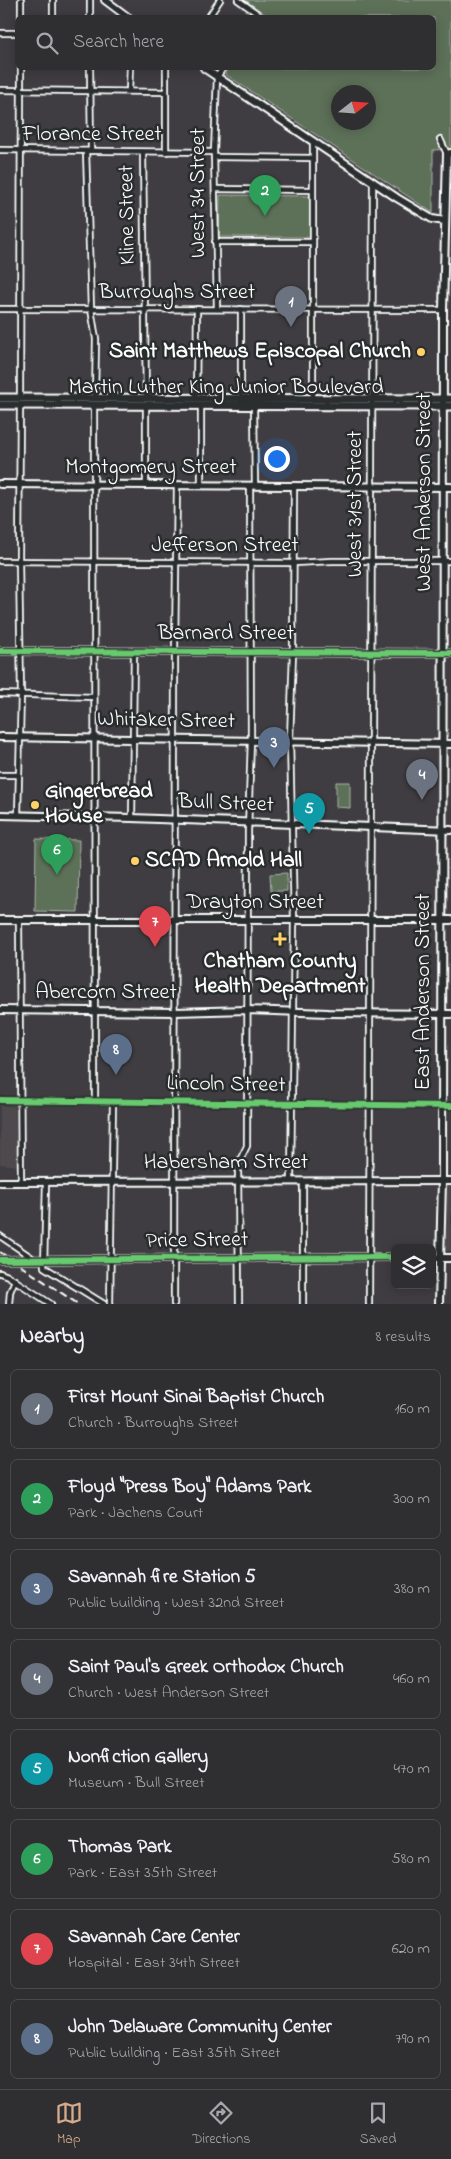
<!DOCTYPE html>
<meta charset="utf-8">
<style>
body{margin:0;font-family:"Indie Flower",sans-serif;background:#3b3a3d;color:#f1f3f6}
.controls{position:absolute;right:15px;bottom:15px;display:grid;overflow:hidden;border-radius:8px;box-shadow:0 2px 12px #0003}
.controls button{width:45px;height:45px;display:grid;place-items:center;padding:0;border:0;border-bottom:1px solid #4a4a4d;background:#2f2e31;color:#f1f3f6;font:25px sans-serif}
.compass{position:absolute;left:331px;top:85px;width:45px;height:45px;border-radius:50%;background:#2f2e31;box-shadow:0 2px 12px #0003;rotate:73deg}
.you{position:absolute;left:276px;top:458px;width:18px;height:18px;margin:-12px;border:4px solid #fff;border-radius:50%;background:#1a73e8;box-shadow:0 0 0 8px #1a73e833}
.badge{display:grid;place-items:center;width:32px;height:32px;border-radius:50%;background:#d6ab8b;color:#fff;font-size:16px;font-weight:700}
.pin{position:absolute;translate:-50% -41px;filter:drop-shadow(0 1px 2px #0008)}
.pin::after{content:'';position:absolute;top:26px;width:18px;height:15px;background:inherit;clip-path:polygon(0 0,100% 0,50% 100%)}
.list{margin:0;padding:0;list-style:none}
h2{display:flex;justify-content:space-between;align-items:center;height:65px;margin:0;padding:0 20px;font-size:21px}
h2 small{font-size:16px;font-weight:400;color:#a7a8ab}
.list li{display:grid;grid-template-columns:32px 1fr auto;gap:15px;align-items:center;box-sizing:border-box;height:80px;margin:0 10px 10px;padding:0 10px;border:1px solid #4a4a4d;border-radius:8px}
.list b{display:block;font-size:19px;white-space:nowrap}
.list p{margin:0;font-size:16px;white-space:nowrap;color:#a7a8ab}
.list em{font-size:16px;font-style:normal;color:#a7a8ab}
.icon{flex:none;width:28px;height:28px;fill:none;stroke:currentColor;stroke-width:2;stroke-linecap:round;stroke-linejoin:round}
.map{position:relative;flex:none;width:451px;height:1304px;overflow:hidden}
.search{position:absolute;background:#2f2e31;box-shadow:0 2px 12px #0003;left:15px;right:15px;top:15px;height:55px;display:flex;align-items:center;gap:12px;box-sizing:border-box;padding:0 18px;border-radius:8px;color:#a7a8ab;font-size:19px}
.sheet{height:785px;background:#2f2e31}
nav{display:flex;justify-content:space-around;align-items:center;box-sizing:border-box;height:70px;border-top:1px solid #4a4a4d;background:#2f2e31;font-size:14px;color:#a7a8ab}
nav a{display:grid;justify-items:center;gap:2px}
nav .on{color:#d6ab8b}
.map>svg:first-child{display:block}
.built{fill:#4e484e}
.green{fill:#5d6f59;stroke:#aeb7ac;fill-rule:evenodd}
.lines{fill:none;stroke-linecap:round;stroke-linejoin:round}
.street-casing{stroke:#fff;stroke-width:8}
.secondary-casing{stroke:#fff;stroke-width:10}
.primary-casing{stroke:#fff;stroke-width:11}
.street{stroke:#2a2d2e;stroke-width:4.5}
.secondary{stroke:#2a2d2e;stroke-width:6}
.primary{stroke:#2a2d2e;stroke-width:7}
.rail{stroke:#fff;stroke-width:2;stroke-dasharray:8 4;stroke-linecap:butt}
.cycleway-casing{stroke:#2a2d2e;stroke-width:9}
.cycleway{stroke:#67ca6e;stroke-width:6}
.poi-dot{fill:#ffd166;stroke:#2a2d2e;stroke-width:2}
.labels{text-anchor:middle;dominant-baseline:central;stroke-width:5;stroke-linejoin:round;paint-order:stroke}
.street-label{font-size:22px;fill:#fff;stroke:#2a2d2e}
.poi-label{font-size:22px;font-weight:bold;fill:#fff;stroke:#2a2d2e;text-anchor:start}
</style>
<div class="map">
<svg width="451" height="1304" viewBox="0 0 451 1304">
<rect width="100%" height="100%" fill="#3f3d41"/>
<filter id="ink" filterUnits="userSpaceOnUse"><feTurbulence type="fractalNoise" baseFrequency=".02" numOctaves="2"/><feDisplacementMap in="SourceGraphic" scale="10" xChannelSelector="R" yChannelSelector="G"/><feConvolveMatrix kernelMatrix="1 2 1 2 8 2 1 2 1" color-interpolation-filters="sRGB"/></filter>
<g filter="url(#ink)">
<g class="built">
<polygon points="0,1106 15,1106 17,1166 0,1164"/>
<rect x="446" y="1185" width="5" height="66"/>
</g>
<g class="green">
<path d="M245,0H451V149L433,150V213L225,74L229,68H434V18L263,17L265,14ZM338,92H368V122H338Z"/>
<polygon points="220,195 310,196 311,237 219,237"/>
<polygon points="336,782 350,782 350,808 336,807"/>
<polygon points="36,839 79,840 78,912 35,911"/>
<polygon points="287,873 287,891 271,891 270,874"/>
</g>
<g class="lines">
<g class="street-casing">
<g id="street">
<polyline points="238,0 258,14 258,18"/>
<polyline points="21,18 21,0"/>
<polyline points="53,18 53,0"/>
<polyline points="90,18 90,0"/>
<polyline points="208,18 220,0"/>
<polyline points="0,33 18,33"/>
<polyline points="90,68 91,151"/>
<polyline points="0,90 166,92"/>
<polyline points="129,91 130,68"/>
<polyline points="440,139 447,154"/>
<polyline points="0,150 214,152"/>
<polyline points="86,151 91,309 96,339 95,399"/>
<polyline points="143,152 146,399"/>
<polyline points="166,152 166,68"/>
<polyline points="214,157 313,158"/>
<polyline points="215,189 313,190"/>
<polyline points="215,242 313,242"/>
<polyline points="0,309 443,310"/>
<polyline points="217,309 214,152 217,77 223,68"/>
<polyline points="20,398 21,68"/>
<polyline points="196,399 197,309"/>
<polyline points="313,399 313,143"/>
<polyline points="241,400 241,309"/>
<polyline points="94,406 95,1101"/>
<polyline points="201,407 201,485"/>
<polyline points="254,407 255,486"/>
<polyline points="146,485 146,406"/>
<polyline points="0,561 294,563 332,561 451,561"/>
<polyline points="0,694 94,697"/>
<polyline points="0,775 19,775"/>
<polyline points="18,815 21,694 19,561 20,405"/>
<polyline points="132,818 134,651"/>
<polyline points="19,920 21,1183"/>
<polyline points="0,1100 451,1106"/>
<polyline points="291,1181 294,920 290,740 293,652 294,486"/>
<polyline points="46,1182 44,1267 104,1304"/>
<polyline points="0,1236 34,1259"/>
<polyline points="0,1273 8,1276 51,1304"/>
<polyline points="9,1304 10,1292 15,1280"/>
<polyline points="110,1304 113,1101"/>
<polyline points="174,1304 175,651 177,485"/>
<polyline points="239,1304 238,1164 247,1146 248,831 251,740 250,486"/>
<polyline points="303,1304 303,1181"/>
<polyline points="369,1304 373,181"/>
</g>
</g>
<g class="secondary-casing">
<g id="secondary">
<polyline points="105,0 129,18"/>
<polyline points="204,68 397,198 432,219 445,221"/>
<polyline points="0,484 451,487"/>
<polyline points="0,651 451,653"/>
<polyline points="0,737 451,744"/>
<polyline points="0,815 132,818 451,830"/>
<polyline points="0,920 451,920"/>
<polyline points="0,1010 175,1012 247,1010 328,1013 451,1014"/>
<polyline points="0,1182 451,1181"/>
<polyline points="432,1258 451,1258"/>
<polyline points="0,1260 395,1257"/>
<polyline points="439,1304 442,1180 443,310 447,154 451,153"/>
</g>
</g>
<g class="primary-casing">
<g id="primary">
<polyline points="0,398 451,399"/>
<polyline points="0,405 451,406"/>
</g>
</g>
<use href="#street" class="street"/>
<use href="#secondary" class="secondary"/>
<use href="#primary" class="primary"/>
<polyline class="rail" points="0,1252 78,1304"/>
<g class="cycleway-casing">
<g id="cycleway">
<polyline points="0,651 451,653"/>
<polyline points="0,1100 451,1106"/>
<polyline points="0,1260 395,1257"/>
</g>
</g>
<use href="#cycleway" class="cycleway"/>
</g>
</g>
<g class="poi-dot">
<circle cx="421" cy="352" r="5"/>
<circle cx="35" cy="805" r="5"/>
<circle cx="135" cy="861" r="5"/>
<path d="M277.5 931.5h5v5h5v5h-5v5h-5v-5h-5v-5h5z"/>
</g>
<g class="labels">
<g class="street-label">
<text x="92" y="135">Florance Street</text>
<text transform="translate(199 193) rotate(-90)">West 34 Street</text>
<text transform="translate(128 215) rotate(-91)">Kline Street</text>
<text x="177" y="293">Burroughs Street</text>
<text x="226" y="388">Martin Luther King Junior Boulevard</text>
<text x="151" y="468">Montgomery Street</text>
<text transform="translate(425 492) rotate(-90)">West Anderson Street</text>
<text transform="translate(356 504) rotate(-90)">West 31st Street</text>
<text x="225" y="546">Jefferson Street</text>
<text x="226" y="634">Barnard Street</text>
<text transform="translate(166 721) rotate(1)">Whitaker Street</text>
<text transform="translate(226 804) rotate(2)">Bull Street</text>
<text x="255" y="903">Drayton Street</text>
<text transform="translate(424 992) rotate(-90)">East Anderson Street</text>
<text x="106" y="993">Abercorn Street</text>
<text transform="translate(226 1085) rotate(1)">Lincoln Street</text>
<text x="226" y="1163">Habersham Street</text>
<text transform="translate(197 1241) rotate(-1)">Price Street</text>
</g>
<g class="poi-label">
<text x="411" y="352" text-anchor="end">Saint Matthews Episcopal Church</text>
<text x="45" y="792">Gingerbread<tspan x="45" dy="25">House</tspan></text>
<text x="145" y="861">SCAD Arnold Hall</text>
<text x="280" y="962" text-anchor="middle">Chatham County<tspan x="280" dy="25">Health Department</tspan></text>
</g>
</g>
</svg>
<div class="controls">
<button><svg class="icon" aria-label="layers" viewBox="0 0 24 24"><path d="M12 4l9 5-9 5-9-5zM3 14l9 5 9-5"/></svg></button>
</div>
<svg class="compass" viewBox="-18 -18 36 36"><path d="M0-13l5 13h-10z" fill="#e53935"/><path d="M0 13l5-13h-10z" fill="#a7a8ab"/></svg>
<div class="you"></div>
<div class="pin badge" style="left:291px;top:327px;background:#6b7280">1</div>
<div class="pin badge" style="left:265px;top:216px;background:#2e9e5b">2</div>
<div class="pin badge" style="left:274px;top:768px;background:#5c6f8a">3</div>
<div class="pin badge" style="left:422px;top:800px;background:#6b7280">4</div>
<div class="pin badge" style="left:309px;top:834px;background:#0f9aa8">5</div>
<div class="pin badge" style="left:57px;top:875px;background:#2e9e5b">6</div>
<div class="pin badge" style="left:155px;top:947px;background:#e0444e">7</div>
<div class="pin badge" style="left:116px;top:1075px;background:#5c6f8a">8</div>
<div class="search"><svg class="icon" aria-label="search" viewBox="0 0 24 24"><circle cx="10" cy="10" r="6"/><path d="M15 15l6 6"/></svg>Search here</div>
</div>
<section class="sheet">
<h2>Nearby<small>8 results</small></h2>
<ul class="list">
<li><span class="badge" style="background:#6b7280">1</span><div><b>First Mount Sinai Baptist Church</b><p>Church · Burroughs Street</p></div><em>160 m</em></li>
<li><span class="badge" style="background:#2e9e5b">2</span><div><b>Floyd &quot;Press Boy&quot; Adams Park</b><p>Park · Jachens Court</p></div><em>300 m</em></li>
<li><span class="badge" style="background:#5c6f8a">3</span><div><b>Savannah fire Station 5</b><p>Public building · West 32nd Street</p></div><em>380 m</em></li>
<li><span class="badge" style="background:#6b7280">4</span><div><b>Saint Paul's Greek Orthodox Church</b><p>Church · West Anderson Street</p></div><em>460 m</em></li>
<li><span class="badge" style="background:#0f9aa8">5</span><div><b>Nonfiction Gallery</b><p>Museum · Bull Street</p></div><em>470 m</em></li>
<li><span class="badge" style="background:#2e9e5b">6</span><div><b>Thomas Park</b><p>Park · East 35th Street</p></div><em>580 m</em></li>
<li><span class="badge" style="background:#e0444e">7</span><div><b>Savannah Care Center</b><p>Hospital · East 34th Street</p></div><em>620 m</em></li>
<li><span class="badge" style="background:#5c6f8a">8</span><div><b>John Delaware Community Center</b><p>Public building · East 35th Street</p></div><em>790 m</em></li>
</ul>
</section>
<nav>
<a class="on"><svg class="icon" aria-label="map" viewBox="0 0 24 24"><path d="M3 6l6-2 6 2 6-2v14l-6 2-6-2-6 2zM9 4v14M15 6v14"/></svg>Map</a>
<a><svg class="icon" aria-label="directions" viewBox="0 0 24 24"><path d="M12 3l9 9-9 9-9-9zM9 14v-3h6M13 9l2 2-2 2"/></svg>Directions</a>
<a><svg class="icon" aria-label="saved" viewBox="0 0 24 24"><path d="M7 4h10v16l-5-4-5 4z"/></svg>Saved</a>
</nav>
